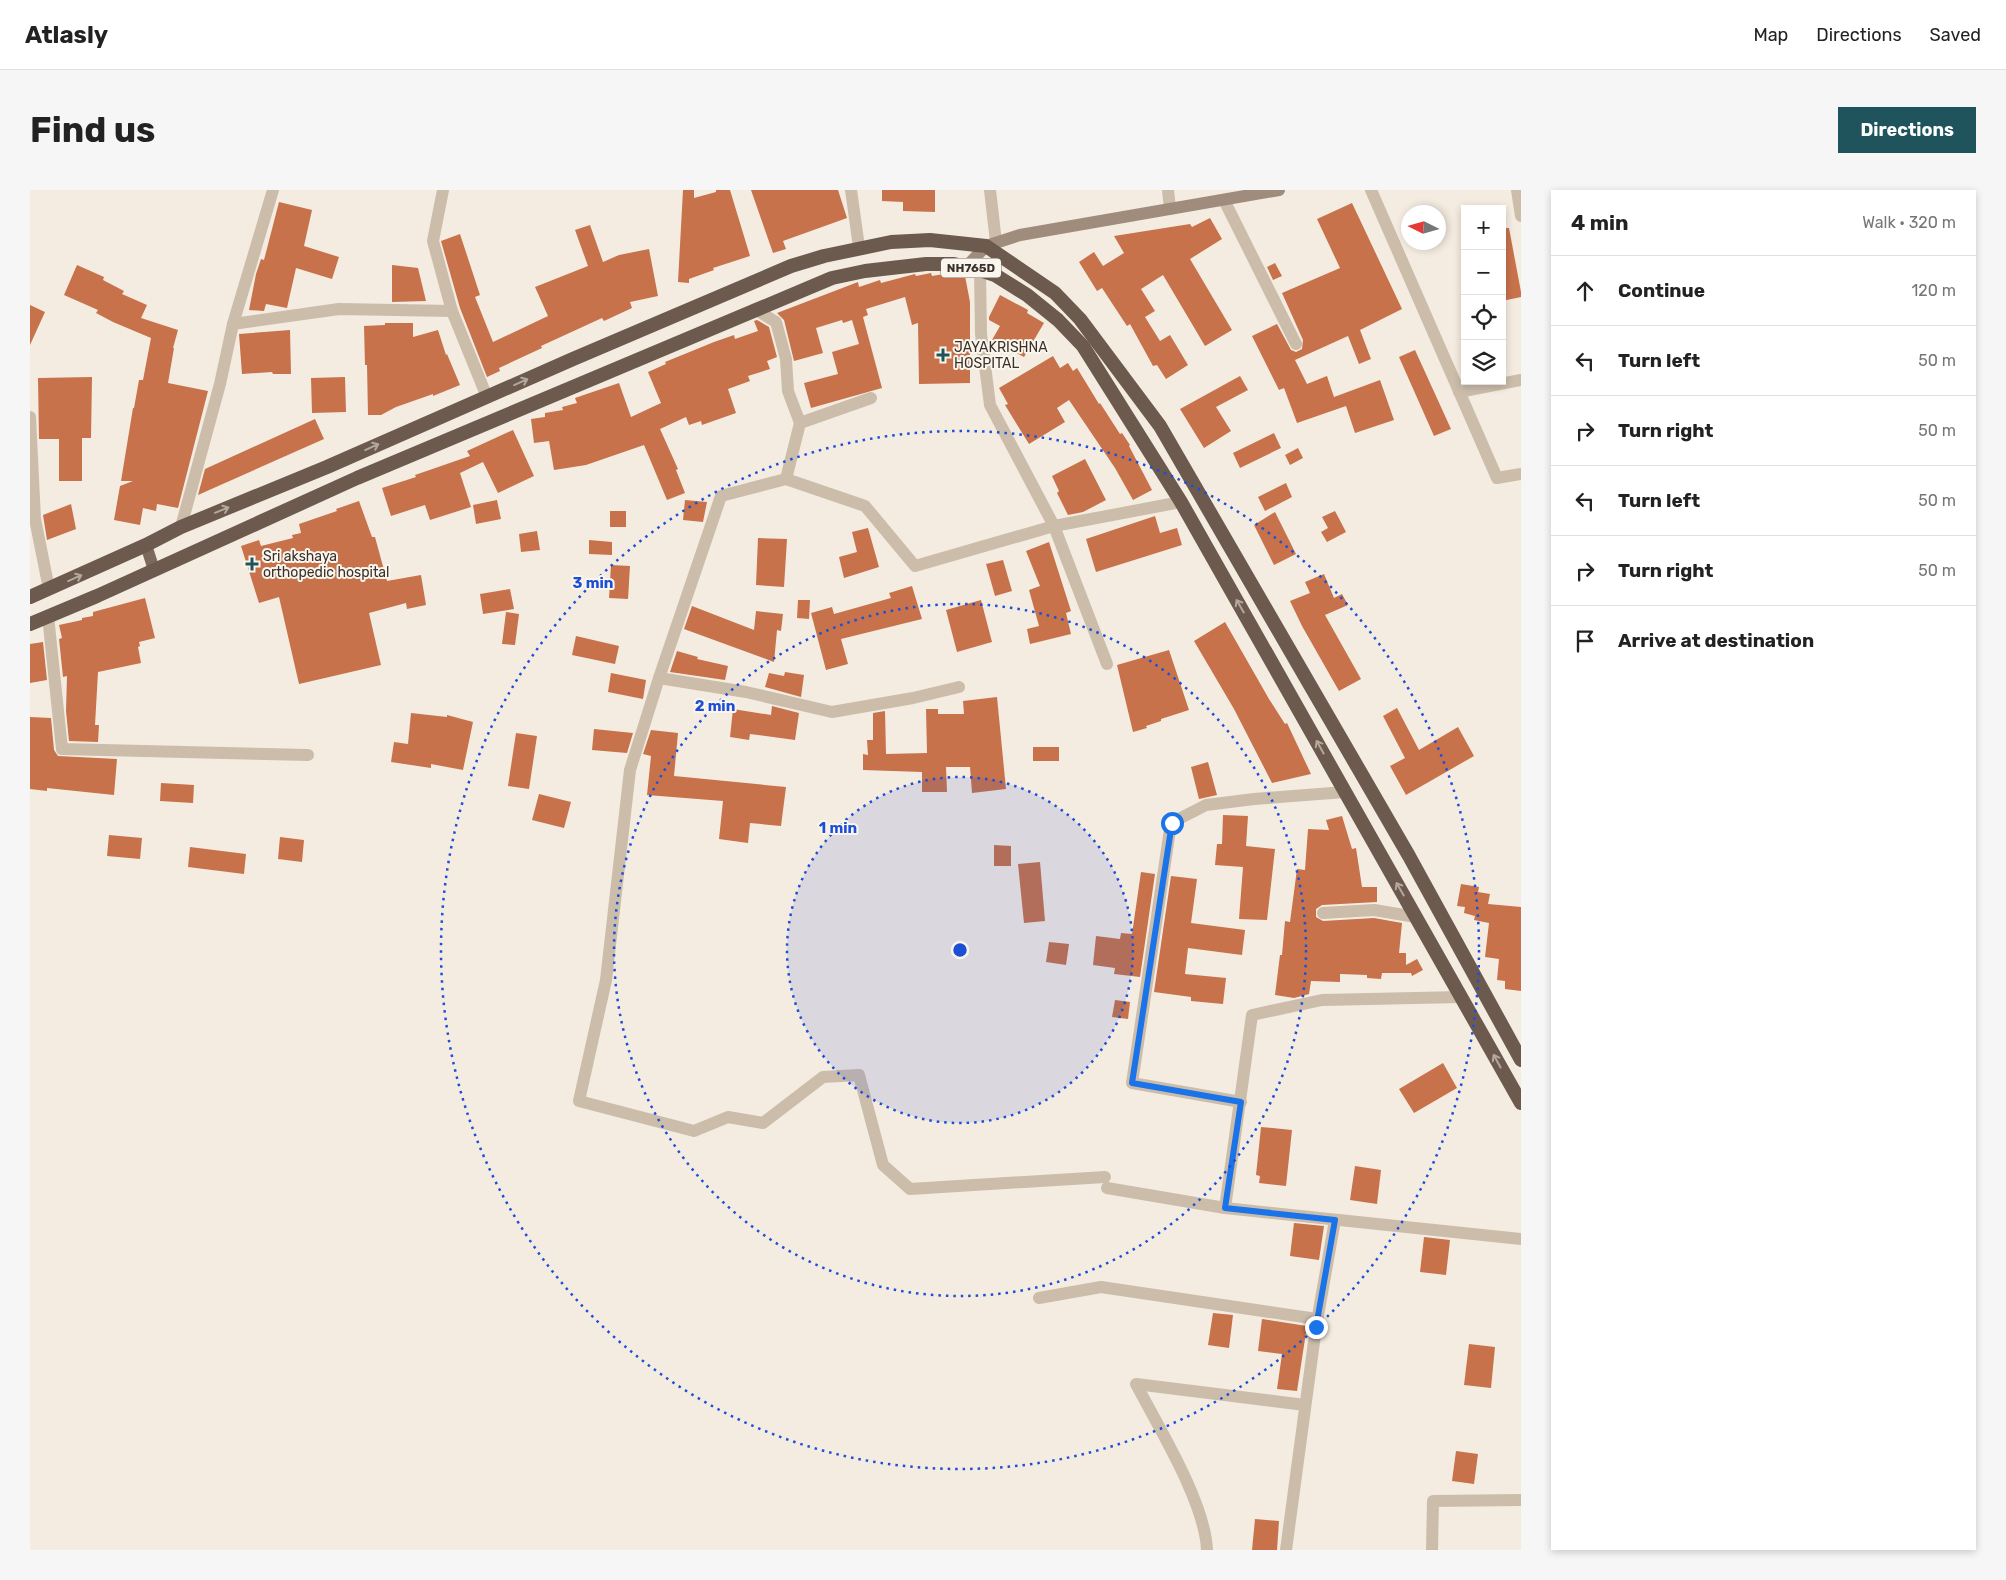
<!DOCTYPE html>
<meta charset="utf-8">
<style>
body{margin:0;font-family:Rubik,sans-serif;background:#f6f6f6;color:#222}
.controls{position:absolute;right:15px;top:15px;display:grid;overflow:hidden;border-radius:0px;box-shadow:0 2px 8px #0003}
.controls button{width:45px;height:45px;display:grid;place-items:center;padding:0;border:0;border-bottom:1px solid #e0e0e0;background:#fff;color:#222;font:25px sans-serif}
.compass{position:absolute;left:1371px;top:15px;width:45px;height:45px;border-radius:50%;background:#fff;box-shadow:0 2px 8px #0003;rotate:275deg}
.stop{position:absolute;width:15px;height:15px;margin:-11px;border:4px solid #1a73e8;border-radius:50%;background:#fff}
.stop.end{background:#1a73e8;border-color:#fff;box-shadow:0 1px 5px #0008}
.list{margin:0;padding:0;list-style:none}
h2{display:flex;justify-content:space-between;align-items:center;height:65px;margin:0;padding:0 20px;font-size:21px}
h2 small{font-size:16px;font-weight:400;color:#767676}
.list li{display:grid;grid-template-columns:32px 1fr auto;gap:15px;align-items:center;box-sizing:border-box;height:70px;padding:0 20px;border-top:1px solid #e0e0e0}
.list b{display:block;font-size:19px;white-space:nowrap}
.list em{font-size:16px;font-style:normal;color:#767676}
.icon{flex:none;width:28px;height:28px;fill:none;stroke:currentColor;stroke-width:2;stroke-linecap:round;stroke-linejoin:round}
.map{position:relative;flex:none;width:1491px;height:1360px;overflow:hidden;border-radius:0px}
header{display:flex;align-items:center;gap:30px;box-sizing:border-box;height:70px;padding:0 25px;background:#fff;border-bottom:1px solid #e0e0e0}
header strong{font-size:24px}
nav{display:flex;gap:28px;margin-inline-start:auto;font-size:18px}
.intro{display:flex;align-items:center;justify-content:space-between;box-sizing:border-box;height:120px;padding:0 30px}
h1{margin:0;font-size:35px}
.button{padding:12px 22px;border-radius:0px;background:#1f545d;color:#fff;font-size:18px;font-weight:700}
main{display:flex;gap:30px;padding:0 30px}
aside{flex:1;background:#fff;border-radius:0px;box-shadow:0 2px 8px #0003}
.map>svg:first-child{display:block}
.building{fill:#c7724b}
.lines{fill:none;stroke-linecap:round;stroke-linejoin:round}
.minor{stroke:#ccbdab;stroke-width:12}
.secondary{stroke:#a08c7c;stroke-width:12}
.primary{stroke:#7c695c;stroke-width:12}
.trunk{stroke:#6c5a4f;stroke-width:14}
.oneway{stroke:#b4a89e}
.route{stroke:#1a73e8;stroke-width:6}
.ring{fill:none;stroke:#1d4ed8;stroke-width:2.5;stroke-dasharray:2.5 5}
.poi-dot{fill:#1f545d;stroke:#fbf6ed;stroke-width:2}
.labels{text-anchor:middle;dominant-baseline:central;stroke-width:4;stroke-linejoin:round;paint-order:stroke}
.shield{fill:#fbf6ed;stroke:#746c65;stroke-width:1}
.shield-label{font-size:12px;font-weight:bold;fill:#3a312b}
.poi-label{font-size:14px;fill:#3a312b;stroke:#fbf6ed;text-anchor:start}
.centre{fill:#1d4ed8;stroke:#fbf6ed;stroke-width:2.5}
.ring-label{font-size:15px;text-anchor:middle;font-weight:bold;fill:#1d4ed8;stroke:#fbf6ed;stroke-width:4;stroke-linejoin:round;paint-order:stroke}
</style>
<header>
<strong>Atlasly</strong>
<nav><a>Map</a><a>Directions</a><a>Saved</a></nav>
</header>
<div class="intro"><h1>Find us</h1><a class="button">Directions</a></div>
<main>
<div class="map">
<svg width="1491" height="1360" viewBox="0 0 1491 1360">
<rect width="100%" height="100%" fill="#f4ece0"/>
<g class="building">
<polygon points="653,0 664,0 664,8 686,2 686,0 700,0 720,66 683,78 684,80 659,89 659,93 648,92"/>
<polygon points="721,0 808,0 817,28 753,51 756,59 743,63"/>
<polygon points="852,0 905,0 905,22 873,21 873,12 852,11"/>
<polygon points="249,12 282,20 274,56 309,67 302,89 266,78 257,118 236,114 234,121 219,120 226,84 231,69 234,70"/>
<polygon points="1322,13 1372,119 1330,140 1341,169 1329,174 1318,146 1265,170 1277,194 1297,186 1304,207 1350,190 1364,230 1325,243 1316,216 1267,233 1254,198 1249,200 1222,146 1247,134 1261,160 1266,162 1272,159 1273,150 1252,103 1310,78 1287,29"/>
<polygon points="1180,28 1192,49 1160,69 1202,140 1175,156 1133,85 1111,99 1125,121 1115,127 1130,151 1140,145 1158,175 1136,189 1127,175 1123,176 1100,134 1097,136 1072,98 1067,101 1049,72 1064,62 1073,76 1094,63 1084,46 1160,34 1162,37"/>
<polygon points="560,35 573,72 589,65 619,59 628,106 600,112 602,118 574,131 572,128 511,156 512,158 469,178 470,181 457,187 430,118 411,51 430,44 450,105 445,107 463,152 518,126 505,97 558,76 545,40"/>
<polygon points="1472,38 1479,38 1491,102 1491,107 1472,111"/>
<polygon points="1245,73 1252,86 1243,90 1237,77"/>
<polygon points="47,75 74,87 73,90 94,101 92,104 117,115 111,128 148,140 143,158 144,158 138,193 178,201 148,318 127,314 126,321 113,318 110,335 84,330 90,296 103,291 91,291 103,218 104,218 109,190 113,190 121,148 83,132 66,123 68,120 34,105"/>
<polygon points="362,75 388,78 396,111 362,112"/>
<polygon points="901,83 902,86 920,83 935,86 940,112 940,193 889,194 888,133 882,135 875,107 836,119 838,125 833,127 852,198 781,218 774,193 808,184 802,162 829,154 822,130 813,133 812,130 786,138 793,163 764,171 754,130 747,123 828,92 829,97 850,90 851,93 885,84 886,86"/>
<polygon points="970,105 998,120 997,123 1014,133 994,167 962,150 970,136 959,130 959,127"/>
<polygon points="0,115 15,122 0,155"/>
<polygon points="727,130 739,137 747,167 737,171 740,179 718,186 720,191 698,199 706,223 672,235 671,231 659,235 656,227 630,239 648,279 646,280 655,303 637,310 614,255 556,275 524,280 519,251 504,253 501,229 515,227 515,223 533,220 532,217 547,213 545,208 589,193 601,227 631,213 618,182 636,174 635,172 684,152 704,145 705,149 728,141 724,131"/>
<polygon points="355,133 383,133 383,147 408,140 416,165 417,164 430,195 403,206 403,204 366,217 351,225 338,225 337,175 335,175 334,136 355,135"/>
<polygon points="260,140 261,184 243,184 242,182 212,184 209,144"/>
<polygon points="1385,160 1421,239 1404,246 1369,167"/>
<polygon points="1023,166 1030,178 1038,173 1043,181 1047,178 1069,214 1070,213 1090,244 1092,243 1100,255 1099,256 1122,300 1103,310 1085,278 1039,210 1027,218 1035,232 999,254 975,215 978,214 969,198"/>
<polygon points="1210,186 1218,200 1186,217 1201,241 1174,258 1150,219"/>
<polygon points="62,187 61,248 52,248 52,291 29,291 29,249 9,249 8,188"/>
<polygon points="315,187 316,222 282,223 281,188"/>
<polygon points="285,229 294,249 168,305 175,279"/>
<polygon points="483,240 504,286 468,303 453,272 430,283 441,317 400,330 395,315 361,326 352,298 386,287 385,285 440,266 437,261"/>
<polygon points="1244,243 1251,258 1210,278 1203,263"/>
<polygon points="1268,258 1273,268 1260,275 1255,265"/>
<polygon points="1055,269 1076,310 1053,322 1038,325 1027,303 1029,301 1022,286"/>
<polygon points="1256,293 1262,307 1235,321 1228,307"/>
<polygon points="467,310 471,329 446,334 443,315"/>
<polygon points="655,310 677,312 673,332 653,330"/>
<polygon points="329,311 342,347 345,347 357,391 391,385 396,415 377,419 376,413 339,423 351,475 269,494 249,407 229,413 211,356 229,350 231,356 263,348 262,345 271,343 269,334 307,321 306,319"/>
<polygon points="41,314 46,339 17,350 13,325"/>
<rect x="580" y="321" width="16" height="16"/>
<polygon points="1305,321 1316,342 1297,352 1291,342 1298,338 1292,327"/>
<polygon points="1245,322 1266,364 1244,375 1224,335"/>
<polygon points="1125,326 1130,343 1147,338 1152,355 1066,382 1056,349"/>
<polygon points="838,338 849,377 814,388 809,367 827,362 822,342"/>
<polygon points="507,341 510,360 491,362 489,344"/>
<polygon points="728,348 757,349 754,397 726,395"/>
<polygon points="559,350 582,352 582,365 559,364"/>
<polygon points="1019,352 1041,421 1036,423 1041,444 1000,454 997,439 1009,436 999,400 1010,396 996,361"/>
<polygon points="973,370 982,401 965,406 956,374"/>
<polygon points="581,375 600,376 598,409 579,408"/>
<polygon points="1294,384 1304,408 1312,404 1318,415 1295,425 1331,489 1309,501 1272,436 1260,411 1280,403 1275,392"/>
<polygon points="882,396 892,429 811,449 818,474 796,480 781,423 802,417 804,424 861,408 859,403"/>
<polygon points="480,399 484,419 453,424 450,404"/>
<polygon points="115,408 125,448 109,452 110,456 108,457 111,473 68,482 65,535 69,535 68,552 39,551 36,521 37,486 33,487 29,449 32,448 29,435 52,430 52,428 63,426 63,422"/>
<polygon points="768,410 780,410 779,429 767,428"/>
<polygon points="951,410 962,452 927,462 916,420"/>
<polygon points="662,416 724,440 726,421 753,424 751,441 747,440 744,472 654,439"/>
<polygon points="476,422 489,424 485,455 472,454"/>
<polygon points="1195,432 1239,509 1255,534 1257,533 1281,584 1242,593 1204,519 1164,451"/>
<polygon points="546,446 589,456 585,474 542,465"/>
<polygon points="13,452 17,490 0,493 0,454"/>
<polygon points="1139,460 1159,520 1131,529 1131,531 1116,536 1117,538 1103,542 1087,475"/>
<polygon points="647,461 668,467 667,469 698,476 695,490 640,482"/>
<polygon points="755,482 774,485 771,507 735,497 739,483 754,486"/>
<polygon points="581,483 616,490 613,509 578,502"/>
<polygon points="967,507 976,599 942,603 940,577 916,577 917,602 892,602 892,582 833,580 833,564 838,565 837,550 843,550 843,523 855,521 856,564 897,563 896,519 908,519 908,524 934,524 933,511"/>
<polygon points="742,516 769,523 765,550 720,544 719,550 700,547 703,519 741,525"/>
<polygon points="1367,518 1389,560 1428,537 1444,566 1376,605 1360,576 1375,568 1353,526"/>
<polygon points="381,523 417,527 417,525 443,532 433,580 401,574 401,578 361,572 364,552 378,554"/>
<polygon points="0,527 21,528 24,560 28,566 87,569 84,605 17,598 17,601 0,599"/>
<polygon points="564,539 603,543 597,563 562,560"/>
<polygon points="621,540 648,543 644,586 756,597 751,636 720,633 718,653 689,649 693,611 617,605 621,566 613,564"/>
<polygon points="486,543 507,546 499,599 478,596"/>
<rect x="1003" y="557" width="26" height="14"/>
<polygon points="1178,572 1187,605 1169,609 1161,577"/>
<polygon points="131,593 164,595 163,613 130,611"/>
<polygon points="509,604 541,612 534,638 502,630"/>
<polygon points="1193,625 1218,626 1216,656 1245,659 1237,730 1209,729 1213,677 1185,675 1187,654 1192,654"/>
<polygon points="1312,626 1322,659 1326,658 1332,697 1347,697 1347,712 1292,715 1286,719 1286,727 1293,731 1344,728 1372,733 1369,763 1376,763 1376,775 1387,769 1393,780 1382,786 1381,783 1352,783 1351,789 1337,788 1337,785 1310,784 1310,792 1281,791 1279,804 1264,808 1245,805 1250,765 1252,765 1255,731 1260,732 1267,679 1275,680 1278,639 1299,640 1296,630"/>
<polygon points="79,645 112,648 110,669 77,666"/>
<polygon points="250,647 274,650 272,672 248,669"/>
<polygon points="964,655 981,656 981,676 964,676"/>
<polygon points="160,657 216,664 214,684 158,677"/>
<polygon points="1010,672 1015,731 994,733 988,674"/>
<polygon points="1111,682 1125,684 1110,787 1084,784 1085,778 1063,775 1066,746 1090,749 1091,743 1102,744"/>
<polygon points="1141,686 1167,689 1161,733 1215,740 1212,765 1158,758 1155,784 1196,788 1193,814 1161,811 1161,807 1124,802"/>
<polygon points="1431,694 1449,697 1448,702 1460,704 1458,714 1491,717 1491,801 1475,799 1475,791 1467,790 1469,769 1455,767 1459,733 1444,730 1445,726 1434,723 1435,717 1427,716"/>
<polygon points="1019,752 1039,754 1036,775 1016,772"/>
<polygon points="1085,810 1100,812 1098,829 1082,827"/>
<polygon points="1413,873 1427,898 1384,923 1369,899"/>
<polygon points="1231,937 1262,940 1256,996 1229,993 1230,986 1226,985"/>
<polygon points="1325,976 1351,980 1347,1014 1320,1010"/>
<polygon points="1264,1033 1294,1036 1289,1070 1260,1066"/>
<polygon points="1394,1047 1420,1050 1416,1085 1390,1082"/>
<polygon points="1183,1123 1203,1125 1199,1158 1178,1155"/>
<polygon points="1232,1129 1277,1136 1267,1201 1247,1199 1252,1164 1228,1161"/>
<polygon points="1439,1154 1465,1157 1461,1198 1434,1195"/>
<polygon points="1426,1261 1448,1264 1444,1294 1422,1291"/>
<polygon points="1225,1329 1249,1331 1247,1360 1222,1360"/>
</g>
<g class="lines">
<g class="minor">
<polyline points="821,0 829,57"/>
<polyline points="960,0 966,52"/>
<polyline points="1138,0 1140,19"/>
<polyline points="1341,0 1467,288 1491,284"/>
<polyline points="1487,0 1491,26"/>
<polyline points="1194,10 1266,154"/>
<polyline points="950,80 951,144 960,215 1024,336 1077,474"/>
<polyline points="725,119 746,132 756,169 758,201 770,233"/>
<polyline points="422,121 457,207"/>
<polyline points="203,134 309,119 422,121 403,51 413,0"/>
<polyline points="1429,202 1491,190"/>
<polyline points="841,208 770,233 756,289 835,316 885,376 1024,336 1151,312"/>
<polyline points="0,227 5,329 19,399"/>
<polyline points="756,289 691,306 629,488 716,502 802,522 883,508 929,497"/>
<polyline points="151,337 190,194 203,134 243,0"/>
<polyline points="18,426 32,559 278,565"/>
<polyline points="629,488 600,580 576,790 549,911 664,941 698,927 733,933 793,887 829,885 853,975 880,999 1075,987"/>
<polyline points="1293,723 1344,720 1386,727"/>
<polyline points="1211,912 1102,893 1141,633 1176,615 1224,609 1315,602"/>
<polyline points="1077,998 1195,1018 1491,1049"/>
<polyline points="1195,1018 1222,825 1292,810 1432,807"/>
<polyline points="1009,1108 1071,1097 1287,1129"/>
<path d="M1177,1360C1175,1312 1129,1238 1106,1194L1275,1215"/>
<polyline points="1256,1360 1286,1137 1305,1030"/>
<polyline points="1402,1360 1403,1311 1491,1310"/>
</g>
<polyline class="secondary" points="936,77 956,56 990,45 1249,0"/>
<polyline class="primary" points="116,355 124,380"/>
<g class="trunk">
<polyline points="0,407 116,355 151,337 297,277 543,169 761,76 794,66 861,52 900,50 956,56 1025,103 1050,129 1130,236 1379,666 1491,870"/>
<polyline points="0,434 67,406 327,288 802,88 835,81 896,74 924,74 950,80 965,85 997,105 1028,130 1053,156 1151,312 1491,913"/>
</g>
</g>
<defs><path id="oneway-shaft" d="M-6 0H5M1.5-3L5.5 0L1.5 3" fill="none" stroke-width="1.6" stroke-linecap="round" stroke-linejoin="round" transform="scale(1.25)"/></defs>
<g class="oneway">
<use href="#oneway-shaft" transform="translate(491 192) rotate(-24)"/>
<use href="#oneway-shaft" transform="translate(342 257) rotate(-24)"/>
<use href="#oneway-shaft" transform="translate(192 320) rotate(-22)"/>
<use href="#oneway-shaft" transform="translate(45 388) rotate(-24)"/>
<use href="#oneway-shaft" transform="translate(1210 416) rotate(-120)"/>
<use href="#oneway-shaft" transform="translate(1290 557) rotate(-119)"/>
<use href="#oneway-shaft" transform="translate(1370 699) rotate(-120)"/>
<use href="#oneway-shaft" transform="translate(1467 871) rotate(-119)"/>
</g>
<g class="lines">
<polyline class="route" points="1142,633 1102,893 1211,912 1195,1018 1305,1030 1286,1137"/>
</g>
<circle cx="930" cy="760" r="173" fill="#1d4ed8" fill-opacity=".12"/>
<g class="ring">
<circle cx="930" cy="760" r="173"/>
<circle cx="930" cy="760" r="346"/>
<circle cx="930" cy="760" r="519"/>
</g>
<g class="poi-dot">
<path d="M910.5 157.5h5v5h5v5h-5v5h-5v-5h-5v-5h5z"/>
<path d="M219.5 366.5h5v5h5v5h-5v5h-5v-5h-5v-5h5z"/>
</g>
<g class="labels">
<rect class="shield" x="911" y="68.5" width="60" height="19" rx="4"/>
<g class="shield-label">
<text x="941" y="78">NH765D</text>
</g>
<g class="poi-label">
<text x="924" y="157">JAYAKRISHNA<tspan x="924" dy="16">HOSPITAL</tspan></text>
<text x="233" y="366">Sri akshaya<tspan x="233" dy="16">orthopedic hospital</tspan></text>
</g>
</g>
<circle cx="930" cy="760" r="8" class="centre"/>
<g class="ring-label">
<text x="563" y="398">3 min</text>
<text x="685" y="521">2 min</text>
<text x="808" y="643">1 min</text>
</g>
</svg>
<div class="controls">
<button>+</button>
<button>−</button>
<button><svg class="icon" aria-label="locate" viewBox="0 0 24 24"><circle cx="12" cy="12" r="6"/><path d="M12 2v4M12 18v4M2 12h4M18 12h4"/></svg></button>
<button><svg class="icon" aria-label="layers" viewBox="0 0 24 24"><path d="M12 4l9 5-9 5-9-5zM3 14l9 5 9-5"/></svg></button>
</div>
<svg class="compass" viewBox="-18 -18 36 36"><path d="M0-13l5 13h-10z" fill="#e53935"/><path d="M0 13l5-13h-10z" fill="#767676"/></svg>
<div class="stop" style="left:1142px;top:633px"></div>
<div class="stop end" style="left:1286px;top:1137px"></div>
</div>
<aside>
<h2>4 min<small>Walk · 320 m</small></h2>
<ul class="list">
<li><svg class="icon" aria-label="ahead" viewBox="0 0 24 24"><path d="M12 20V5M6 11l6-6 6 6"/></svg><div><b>Continue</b></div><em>120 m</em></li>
<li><svg class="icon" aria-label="left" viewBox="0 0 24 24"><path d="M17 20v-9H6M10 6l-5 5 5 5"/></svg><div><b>Turn left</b></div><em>50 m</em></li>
<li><svg class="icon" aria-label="right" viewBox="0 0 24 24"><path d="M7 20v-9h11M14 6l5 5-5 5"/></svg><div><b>Turn right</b></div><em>50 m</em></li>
<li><svg class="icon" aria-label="left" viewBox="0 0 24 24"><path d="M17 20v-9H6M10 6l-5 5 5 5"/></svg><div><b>Turn left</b></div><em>50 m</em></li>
<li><svg class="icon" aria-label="right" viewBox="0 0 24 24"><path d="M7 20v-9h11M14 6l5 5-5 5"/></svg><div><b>Turn right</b></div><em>50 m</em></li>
<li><svg class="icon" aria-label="arrive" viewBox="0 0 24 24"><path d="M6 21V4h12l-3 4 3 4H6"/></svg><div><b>Arrive at destination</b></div></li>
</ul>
</aside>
</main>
